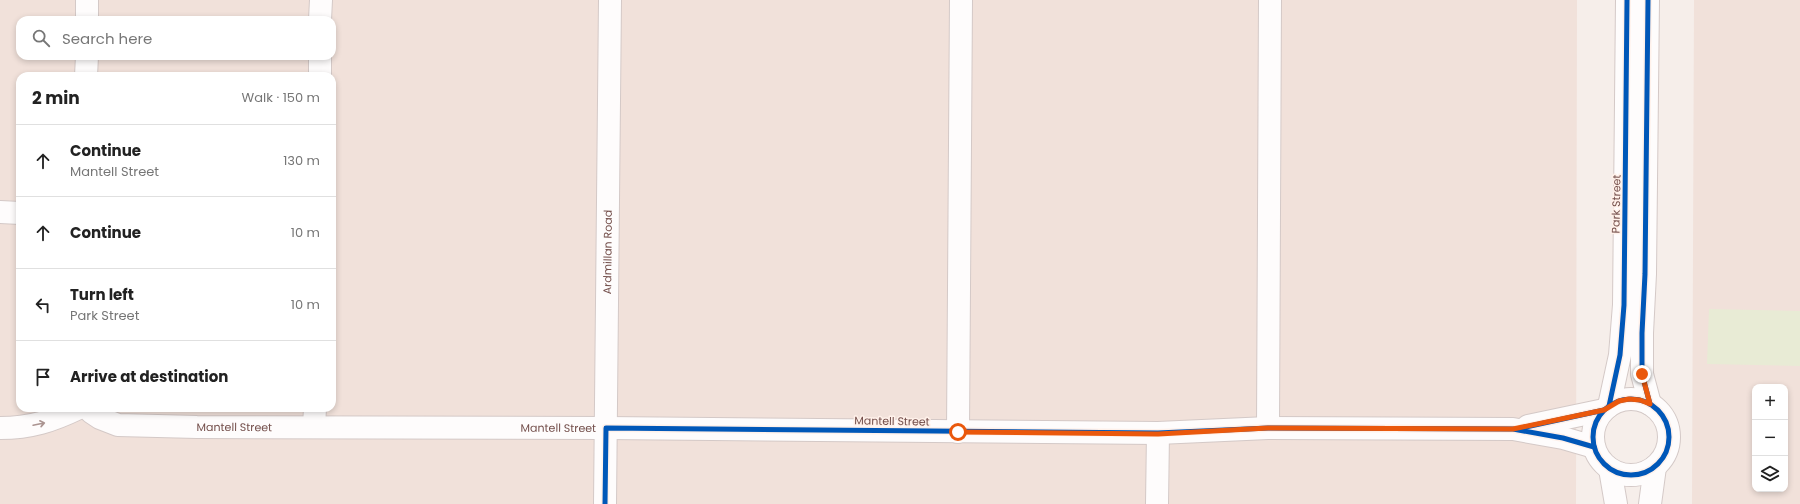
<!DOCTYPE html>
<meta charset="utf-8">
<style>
body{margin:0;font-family:Poppins,sans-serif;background:#f2f2f2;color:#222}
.controls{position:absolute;right:12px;bottom:12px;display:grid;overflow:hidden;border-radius:8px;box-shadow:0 2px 6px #0003}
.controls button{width:36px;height:36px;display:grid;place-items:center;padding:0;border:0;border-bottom:1px solid #e0e0e0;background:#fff;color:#222;font:20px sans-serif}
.stop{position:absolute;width:12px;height:12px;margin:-9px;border:3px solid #ea580c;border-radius:50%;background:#fff}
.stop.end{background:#ea580c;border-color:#fff;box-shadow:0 1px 4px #0008}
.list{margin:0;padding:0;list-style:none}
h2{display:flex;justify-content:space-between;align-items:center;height:52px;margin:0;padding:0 16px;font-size:17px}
h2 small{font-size:13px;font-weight:400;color:#767676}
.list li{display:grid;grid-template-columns:26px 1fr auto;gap:12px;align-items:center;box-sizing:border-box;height:72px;padding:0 16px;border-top:1px solid #e0e0e0}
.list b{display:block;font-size:15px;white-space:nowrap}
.list p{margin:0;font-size:13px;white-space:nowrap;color:#767676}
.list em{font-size:13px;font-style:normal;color:#767676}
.icon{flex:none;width:22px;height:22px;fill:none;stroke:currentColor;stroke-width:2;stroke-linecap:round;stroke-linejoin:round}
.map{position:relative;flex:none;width:1800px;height:504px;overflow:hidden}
.search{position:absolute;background:#fff;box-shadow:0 2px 6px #0003;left:16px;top:16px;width:320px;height:44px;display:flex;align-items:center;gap:10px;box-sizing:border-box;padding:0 14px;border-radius:12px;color:#767676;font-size:15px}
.panel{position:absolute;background:#fff;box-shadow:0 2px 6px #0003;left:16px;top:72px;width:320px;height:340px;border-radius:12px}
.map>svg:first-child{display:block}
.residential{fill:#f1e1da;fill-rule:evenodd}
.green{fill:#e8ebd5}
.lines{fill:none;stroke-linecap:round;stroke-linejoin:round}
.minor-casing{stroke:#d4c9c7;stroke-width:24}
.minor{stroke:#fefcfc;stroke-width:22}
.cycleway-casing{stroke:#fff1ea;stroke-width:8}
.cycleway{stroke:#0057b8;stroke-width:5}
.oneway{stroke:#ab9491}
.route{stroke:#ea580c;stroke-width:5}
.labels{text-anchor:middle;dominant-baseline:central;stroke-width:3;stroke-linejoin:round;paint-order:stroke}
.street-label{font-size:11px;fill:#734e4a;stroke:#fff1ea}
</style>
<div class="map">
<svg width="1800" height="504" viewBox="0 0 1800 504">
<rect width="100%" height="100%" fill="#f6eeea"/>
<g class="residential">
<path d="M0,0H1577L1576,504H0ZM20,20H332V56H20ZM20,76H332V408H20Z"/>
<path d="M1694,0H1800V504H1692ZM1755,387H1785V489H1755Z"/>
</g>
<polygon class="green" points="1709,309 1800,311 1800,366 1707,364"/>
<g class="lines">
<g class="minor-casing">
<g id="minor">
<polyline points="1648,0 1645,274 1642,333 1642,374 1650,404"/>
<polyline points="87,20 87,0"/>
<polyline points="320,20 321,0"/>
<polyline points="86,76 87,56"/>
<polyline points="320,76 320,56"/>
<polyline points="0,212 20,213"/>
<circle cx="1631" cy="437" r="38"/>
<polyline points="1609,406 1620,355 1624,305 1627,0"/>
<path id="s1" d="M89,408L91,412L100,418L118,425L197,427L606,428L1158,433L1268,428L1513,429L1563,438L1594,447"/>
<polyline points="1528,426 1604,410"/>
<polyline points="314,427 315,408"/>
<path d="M0,428C31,428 52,421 79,408"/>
<polyline points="1268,428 1270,0"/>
<polyline points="958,432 961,0"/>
<polyline points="1610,469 1616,504"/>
<path id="s2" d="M605,504L610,0"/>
<polyline points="1157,504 1158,433"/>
<polyline points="1650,504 1655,467"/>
</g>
</g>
<use href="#minor" class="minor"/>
<g class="cycleway-casing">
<g id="cycleway">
<polyline points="1648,0 1645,274 1642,333 1642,374 1650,404"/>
<circle cx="1631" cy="437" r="38"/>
<polyline points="1609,406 1620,355 1624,305 1627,0"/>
<polyline points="1521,428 1604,410"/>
<polyline points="605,504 606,428 1158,433 1268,428 1513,429 1563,438 1594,447"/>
</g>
</g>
<use href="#cycleway" class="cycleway"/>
</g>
<defs><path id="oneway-shaft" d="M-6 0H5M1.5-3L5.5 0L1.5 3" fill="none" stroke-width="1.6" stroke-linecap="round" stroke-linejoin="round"/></defs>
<use class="oneway" href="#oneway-shaft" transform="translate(39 424) rotate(-12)"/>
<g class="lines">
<polyline class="route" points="958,432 1158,434 1268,428 1513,429 1604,410 1619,401 1629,399 1640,400 1650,404 1642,374"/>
</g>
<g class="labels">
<g class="street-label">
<text transform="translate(1616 204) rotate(-89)">Park Street</text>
<text stroke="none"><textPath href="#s2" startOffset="252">Ardmillan Road</textPath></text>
<text transform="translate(892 421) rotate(1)">Mantell Street</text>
<text stroke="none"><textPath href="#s1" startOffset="151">Mantell Street</textPath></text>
<text stroke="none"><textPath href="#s1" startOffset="475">Mantell Street</textPath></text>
</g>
</g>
</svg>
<div class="controls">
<button>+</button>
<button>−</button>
<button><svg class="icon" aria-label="layers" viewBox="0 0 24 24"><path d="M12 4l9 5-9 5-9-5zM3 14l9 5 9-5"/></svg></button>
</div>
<div class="stop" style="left:958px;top:432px"></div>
<div class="stop end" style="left:1642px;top:374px"></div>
<div class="search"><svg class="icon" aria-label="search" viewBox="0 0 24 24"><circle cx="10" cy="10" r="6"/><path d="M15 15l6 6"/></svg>Search here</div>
<section class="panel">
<h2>2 min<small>Walk · 150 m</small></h2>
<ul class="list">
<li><svg class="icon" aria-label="ahead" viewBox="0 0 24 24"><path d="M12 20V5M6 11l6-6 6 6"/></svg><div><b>Continue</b><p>Mantell Street</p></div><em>130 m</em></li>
<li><svg class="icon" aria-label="ahead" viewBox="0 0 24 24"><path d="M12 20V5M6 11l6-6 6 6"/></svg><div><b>Continue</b></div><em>10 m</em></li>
<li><svg class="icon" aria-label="left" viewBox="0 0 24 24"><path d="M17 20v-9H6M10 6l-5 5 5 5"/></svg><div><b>Turn left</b><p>Park Street</p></div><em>10 m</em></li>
<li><svg class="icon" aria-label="arrive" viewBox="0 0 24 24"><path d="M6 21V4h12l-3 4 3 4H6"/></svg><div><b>Arrive at destination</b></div></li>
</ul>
</section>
</div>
